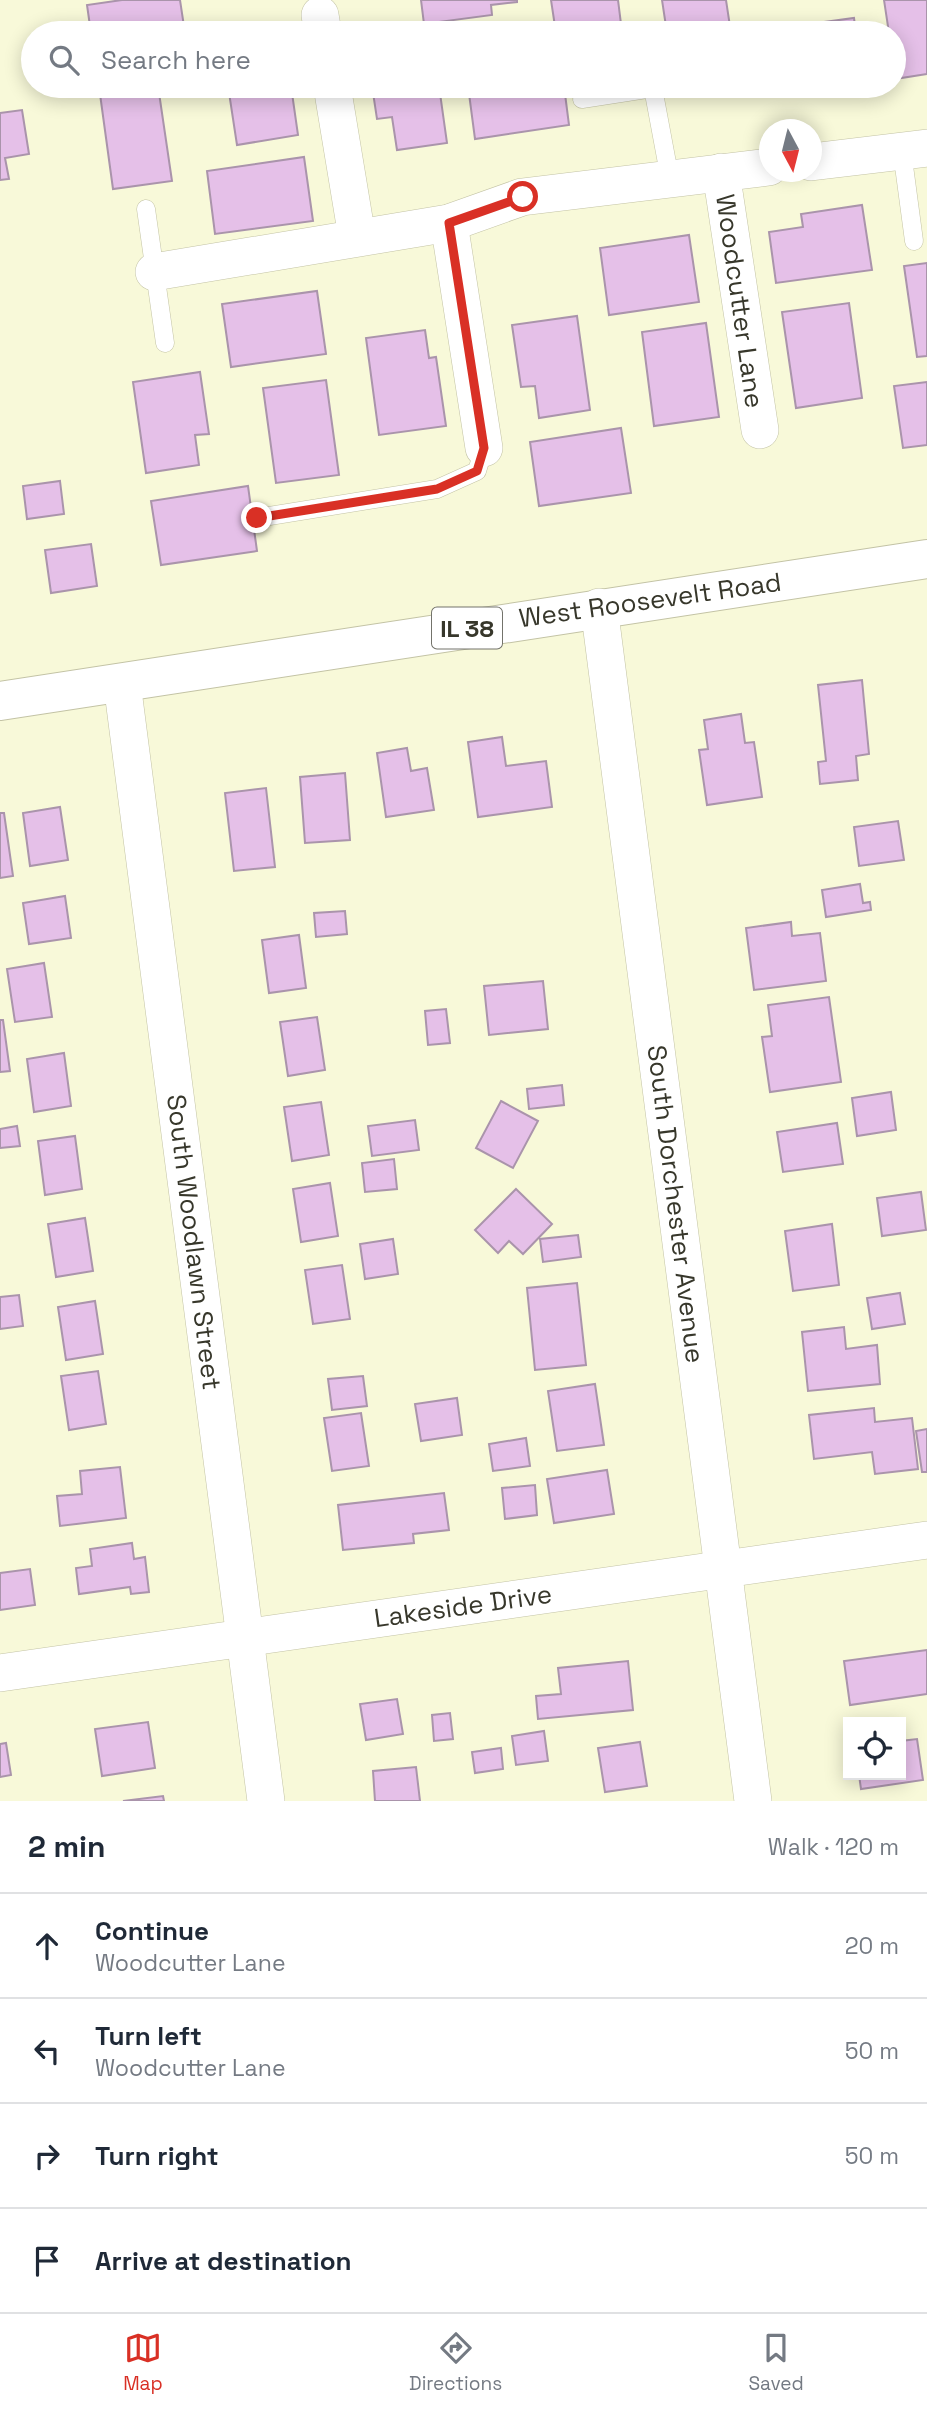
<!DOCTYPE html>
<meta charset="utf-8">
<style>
body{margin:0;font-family:"Space Grotesk",sans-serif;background:#f6f6f7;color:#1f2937}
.controls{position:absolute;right:21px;bottom:21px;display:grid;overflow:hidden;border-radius:0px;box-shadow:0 4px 18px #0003}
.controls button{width:63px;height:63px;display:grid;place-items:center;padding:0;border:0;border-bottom:2px solid #e0e1e3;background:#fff;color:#1f2937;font:35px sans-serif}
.compass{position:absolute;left:759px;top:119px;width:63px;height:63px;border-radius:50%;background:#fff;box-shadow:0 4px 18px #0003;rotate:173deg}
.stop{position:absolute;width:21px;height:21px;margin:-16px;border:5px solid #d93025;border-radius:50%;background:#fff}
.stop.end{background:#d93025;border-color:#fff;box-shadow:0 2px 7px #0008}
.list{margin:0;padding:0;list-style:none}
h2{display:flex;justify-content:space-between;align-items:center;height:91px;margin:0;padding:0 28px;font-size:30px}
h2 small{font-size:23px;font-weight:400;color:#747a83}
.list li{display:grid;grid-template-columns:46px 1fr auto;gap:21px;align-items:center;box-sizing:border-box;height:105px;padding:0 28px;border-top:2px solid #e0e1e3}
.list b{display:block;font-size:26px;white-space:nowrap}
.list p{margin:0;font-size:23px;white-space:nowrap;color:#747a83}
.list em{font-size:23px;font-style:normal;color:#747a83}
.icon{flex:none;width:38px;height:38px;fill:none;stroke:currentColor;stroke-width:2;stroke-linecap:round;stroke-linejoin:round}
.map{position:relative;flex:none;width:927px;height:1801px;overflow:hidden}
.search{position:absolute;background:#fff;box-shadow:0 4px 18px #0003;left:21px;right:21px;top:21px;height:77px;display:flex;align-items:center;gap:18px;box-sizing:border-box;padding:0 24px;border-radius:38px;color:#747a83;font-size:26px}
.sheet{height:511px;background:#fff}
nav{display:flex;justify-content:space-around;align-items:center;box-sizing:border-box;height:98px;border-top:2px solid #e0e1e3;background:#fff;font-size:19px;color:#747a83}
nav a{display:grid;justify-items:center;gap:4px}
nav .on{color:#d93025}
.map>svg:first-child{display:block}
.building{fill:#e5c0e8;stroke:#aa94ab;stroke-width:2}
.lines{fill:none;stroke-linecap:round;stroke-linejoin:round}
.service-casing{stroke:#c3c3a5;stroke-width:19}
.minor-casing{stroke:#c3c3a5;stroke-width:38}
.primary-casing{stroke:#c3c3a5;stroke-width:40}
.service{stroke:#fff;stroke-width:18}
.minor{stroke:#fff;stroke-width:37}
.primary{stroke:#fff;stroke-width:38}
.route{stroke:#d93025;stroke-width:9}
.labels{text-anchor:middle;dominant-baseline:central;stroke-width:5;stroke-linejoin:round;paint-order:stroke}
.shield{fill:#fff;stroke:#73736b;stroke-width:2}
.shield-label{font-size:24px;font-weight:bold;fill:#37372b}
.street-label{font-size:26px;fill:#37372b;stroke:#fff}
</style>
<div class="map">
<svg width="927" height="1801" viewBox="0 0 927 1801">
<rect width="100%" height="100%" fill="#f8f9d9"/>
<g class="building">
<polygon points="122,0 180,0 185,33 91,33 87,5"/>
<polygon points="421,0 517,0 517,2 491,5 492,15 424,24"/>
<polygon points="551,0 618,0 621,24 556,33"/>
<polygon points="662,0 726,0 731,33 667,33"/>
<polygon points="884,0 927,0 927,74 895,79 894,33 889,33"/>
<polygon points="854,18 856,33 759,33 759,31"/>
<polygon points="158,86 172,181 113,189 100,94"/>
<polygon points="228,86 291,86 298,135 237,145"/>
<polygon points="372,86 439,86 447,143 397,150 392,117 377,119"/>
<polygon points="468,86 564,86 569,125 475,139"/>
<polygon points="767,86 825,86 768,94"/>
<polygon points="22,110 29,154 5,158 9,179 0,180 0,113"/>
<polygon points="304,157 313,221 215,234 207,171"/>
<polygon points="862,205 872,270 776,283 769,232 803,227 801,214"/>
<polygon points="689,235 699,302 609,315 600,248"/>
<polygon points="927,263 927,356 917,357 904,266"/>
<polygon points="317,291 326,354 231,367 222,304"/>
<polygon points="849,303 862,398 796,408 782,312"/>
<polygon points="577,316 590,410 539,418 535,386 521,387 512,325"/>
<polygon points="706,323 719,417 654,426 642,332"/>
<polygon points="425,330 429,358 436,357 446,426 379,435 366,338"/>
<polygon points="200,372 209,434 195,435 199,465 146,473 133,382"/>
<polygon points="326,380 339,475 276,483 263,388"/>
<polygon points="927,382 927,445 903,448 894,386"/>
<polygon points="621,428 631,493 539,506 530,442"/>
<polygon points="60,481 64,514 27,519 23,486"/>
<polygon points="248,486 257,551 161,565 151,501"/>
<polygon points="91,544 97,586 51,593 45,550"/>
<polygon points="862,680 869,754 856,756 858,780 820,784 818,762 826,761 818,685"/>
<polygon points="741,714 745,743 754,742 762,797 707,805 699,750 708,749 704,720"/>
<polygon points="502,737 506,766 546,761 552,807 478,817 468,742"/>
<polygon points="407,748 411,771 427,768 434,810 386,817 377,753"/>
<polygon points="345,773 350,840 305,843 300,777"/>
<polygon points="266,788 275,867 234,871 225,793"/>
<polygon points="60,807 68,860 30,866 23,813"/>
<polygon points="0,813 4,813 13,876 0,878"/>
<polygon points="898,821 904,860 859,866 854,827"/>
<polygon points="860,884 863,903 870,902 871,910 826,917 822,890"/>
<polygon points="65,896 71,938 29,944 23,903"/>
<polygon points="345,911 347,934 316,937 314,913"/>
<polygon points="791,922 792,936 820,933 826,981 754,990 746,928"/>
<polygon points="299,935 306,988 269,993 262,940"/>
<polygon points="44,963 52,1017 15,1022 7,969"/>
<polygon points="543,981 548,1029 489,1035 484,986"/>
<polygon points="829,997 841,1082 770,1092 762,1037 772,1036 768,1005"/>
<polygon points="446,1009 450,1043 428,1045 425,1011"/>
<polygon points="317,1017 325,1070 288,1076 280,1022"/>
<polygon points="0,1020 3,1020 10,1071 0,1072"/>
<polygon points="64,1053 71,1106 34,1112 27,1059"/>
<polygon points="562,1085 564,1105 529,1109 527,1089"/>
<polygon points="891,1092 896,1130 857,1136 852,1098"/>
<polygon points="501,1101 538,1121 513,1168 476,1148"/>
<polygon points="321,1102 329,1155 292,1161 284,1107"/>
<polygon points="415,1120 419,1150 372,1156 368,1126"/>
<polygon points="837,1123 843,1164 783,1172 777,1132"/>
<polygon points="17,1126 20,1146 0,1148 0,1129"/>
<polygon points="75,1136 82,1189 45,1195 38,1141"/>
<polygon points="394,1159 397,1189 365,1192 362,1163"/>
<polygon points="330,1183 338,1236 301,1242 293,1189"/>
<polygon points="516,1189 552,1224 523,1254 509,1241 498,1253 475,1230"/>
<polygon points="921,1192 926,1230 882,1236 877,1198"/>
<polygon points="85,1218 93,1271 56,1277 48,1224"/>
<polygon points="832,1224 839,1285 793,1291 785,1231"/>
<polygon points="578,1235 581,1257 543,1262 540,1239"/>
<polygon points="393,1239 398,1274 365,1279 360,1244"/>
<polygon points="342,1265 350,1319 313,1324 305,1270"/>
<polygon points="577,1283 586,1365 535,1370 527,1288"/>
<polygon points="900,1293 905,1324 872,1329 867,1298"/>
<polygon points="19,1295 23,1326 0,1329 0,1297"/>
<polygon points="95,1301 103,1354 66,1360 58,1307"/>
<polygon points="844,1327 846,1349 877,1345 880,1384 808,1391 802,1332"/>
<polygon points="98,1371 106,1424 69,1430 61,1376"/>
<polygon points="363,1376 367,1406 332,1410 328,1379"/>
<polygon points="595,1384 604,1445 557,1451 548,1391"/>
<polygon points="457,1398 462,1435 421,1441 415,1404"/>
<polygon points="874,1408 875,1422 912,1418 918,1469 875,1474 872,1452 814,1459 809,1415"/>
<polygon points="361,1413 369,1466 332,1471 324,1418"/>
<polygon points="927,1429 927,1472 922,1472 916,1431"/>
<polygon points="526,1438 530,1466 493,1471 489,1444"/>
<polygon points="120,1467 126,1518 60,1526 57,1496 82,1494 80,1471"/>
<polygon points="607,1470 614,1514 554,1523 547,1479"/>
<polygon points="535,1485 537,1515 505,1519 502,1488"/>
<polygon points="444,1493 449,1530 413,1534 414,1543 343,1550 338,1505"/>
<polygon points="132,1543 134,1559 145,1557 149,1592 131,1594 130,1587 79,1594 76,1568 92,1566 90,1549"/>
<polygon points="30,1569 35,1605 0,1610 0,1573"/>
<polygon points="927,1650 927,1694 850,1705 844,1661"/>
<polygon points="628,1661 633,1710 538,1719 536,1696 561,1694 558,1668"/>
<polygon points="397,1699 403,1734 366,1740 360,1704"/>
<polygon points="450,1713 453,1739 434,1741 432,1715"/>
<polygon points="148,1722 155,1768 102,1776 95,1729"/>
<polygon points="544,1731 548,1761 516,1765 512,1736"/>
<polygon points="917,1739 923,1780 861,1789 859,1775 901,1775 901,1741"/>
<polygon points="640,1742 647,1786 605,1792 598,1748"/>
<polygon points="6,1743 11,1775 0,1777 0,1744"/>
<polygon points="501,1748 503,1769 475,1773 472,1752"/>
<polygon points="416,1767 420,1801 375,1801 373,1771"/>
<polygon points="163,1796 164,1801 123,1801"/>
</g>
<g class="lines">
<g class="service-casing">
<g id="service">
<polyline points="669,86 653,88 670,179"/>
<polyline points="582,99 653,88"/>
<polyline points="902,151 914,241"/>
<polyline points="146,209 165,343"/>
<polyline points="257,518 437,489 477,471 484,448"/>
</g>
</g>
<g class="minor-casing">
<g id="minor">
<polyline points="320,15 323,33"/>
<polyline points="332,86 357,237"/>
<polyline points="811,162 927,148"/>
<polyline points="721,172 760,430"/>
<polyline points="449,223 484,448"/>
<polyline points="154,272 449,223 522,197 769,167"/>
<polyline points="599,607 753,1801"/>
<polyline points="122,683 266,1801"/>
<polyline points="0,1673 927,1540"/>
</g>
</g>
<g class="primary-casing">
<polyline id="primary" points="0,701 927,559"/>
</g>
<use href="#service" class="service"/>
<use href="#minor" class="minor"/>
<use href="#primary" class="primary"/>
</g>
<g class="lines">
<polyline class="route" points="257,518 437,489 477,471 484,448 449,223 523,197"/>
</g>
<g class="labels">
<rect class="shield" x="432" y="607.5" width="70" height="41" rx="5"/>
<g class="shield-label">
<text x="467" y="628">IL 38</text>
</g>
<g class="street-label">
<text transform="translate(740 301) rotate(82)">Woodcutter Lane</text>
<text transform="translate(650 600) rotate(-8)">West Roosevelt Road</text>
<text transform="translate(676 1204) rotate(83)">South Dorchester Avenue</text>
<text transform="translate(194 1242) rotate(83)">South Woodlawn Street</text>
<text transform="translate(463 1606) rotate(-8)">Lakeside Drive</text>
</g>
</g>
</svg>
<div class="controls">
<button><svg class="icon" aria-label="locate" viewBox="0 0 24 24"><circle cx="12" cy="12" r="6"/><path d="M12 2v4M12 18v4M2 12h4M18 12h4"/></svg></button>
</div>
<svg class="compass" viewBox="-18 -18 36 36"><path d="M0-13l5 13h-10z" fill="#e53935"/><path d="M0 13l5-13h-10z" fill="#747a83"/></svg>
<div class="stop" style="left:523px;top:197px"></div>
<div class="stop end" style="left:257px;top:518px"></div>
<div class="search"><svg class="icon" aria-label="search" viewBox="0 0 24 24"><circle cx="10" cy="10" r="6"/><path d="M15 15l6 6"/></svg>Search here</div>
</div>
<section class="sheet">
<h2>2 min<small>Walk · 120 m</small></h2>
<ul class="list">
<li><svg class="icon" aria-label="ahead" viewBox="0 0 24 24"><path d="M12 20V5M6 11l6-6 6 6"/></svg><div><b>Continue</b><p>Woodcutter Lane</p></div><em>20 m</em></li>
<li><svg class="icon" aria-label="left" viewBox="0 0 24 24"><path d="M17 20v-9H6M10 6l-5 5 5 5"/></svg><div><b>Turn left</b><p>Woodcutter Lane</p></div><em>50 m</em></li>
<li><svg class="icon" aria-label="right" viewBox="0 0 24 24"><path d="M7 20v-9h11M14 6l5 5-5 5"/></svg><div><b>Turn right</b></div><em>50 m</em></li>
<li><svg class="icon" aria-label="arrive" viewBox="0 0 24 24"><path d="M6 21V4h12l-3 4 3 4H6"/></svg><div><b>Arrive at destination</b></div></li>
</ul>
</section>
<nav>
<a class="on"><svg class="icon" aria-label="map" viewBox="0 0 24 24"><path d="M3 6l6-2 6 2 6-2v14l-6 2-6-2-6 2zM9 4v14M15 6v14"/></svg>Map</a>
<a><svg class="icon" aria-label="directions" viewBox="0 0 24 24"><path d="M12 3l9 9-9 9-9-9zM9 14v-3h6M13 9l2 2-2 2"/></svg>Directions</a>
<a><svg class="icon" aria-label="saved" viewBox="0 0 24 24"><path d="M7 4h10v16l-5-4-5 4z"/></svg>Saved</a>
</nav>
